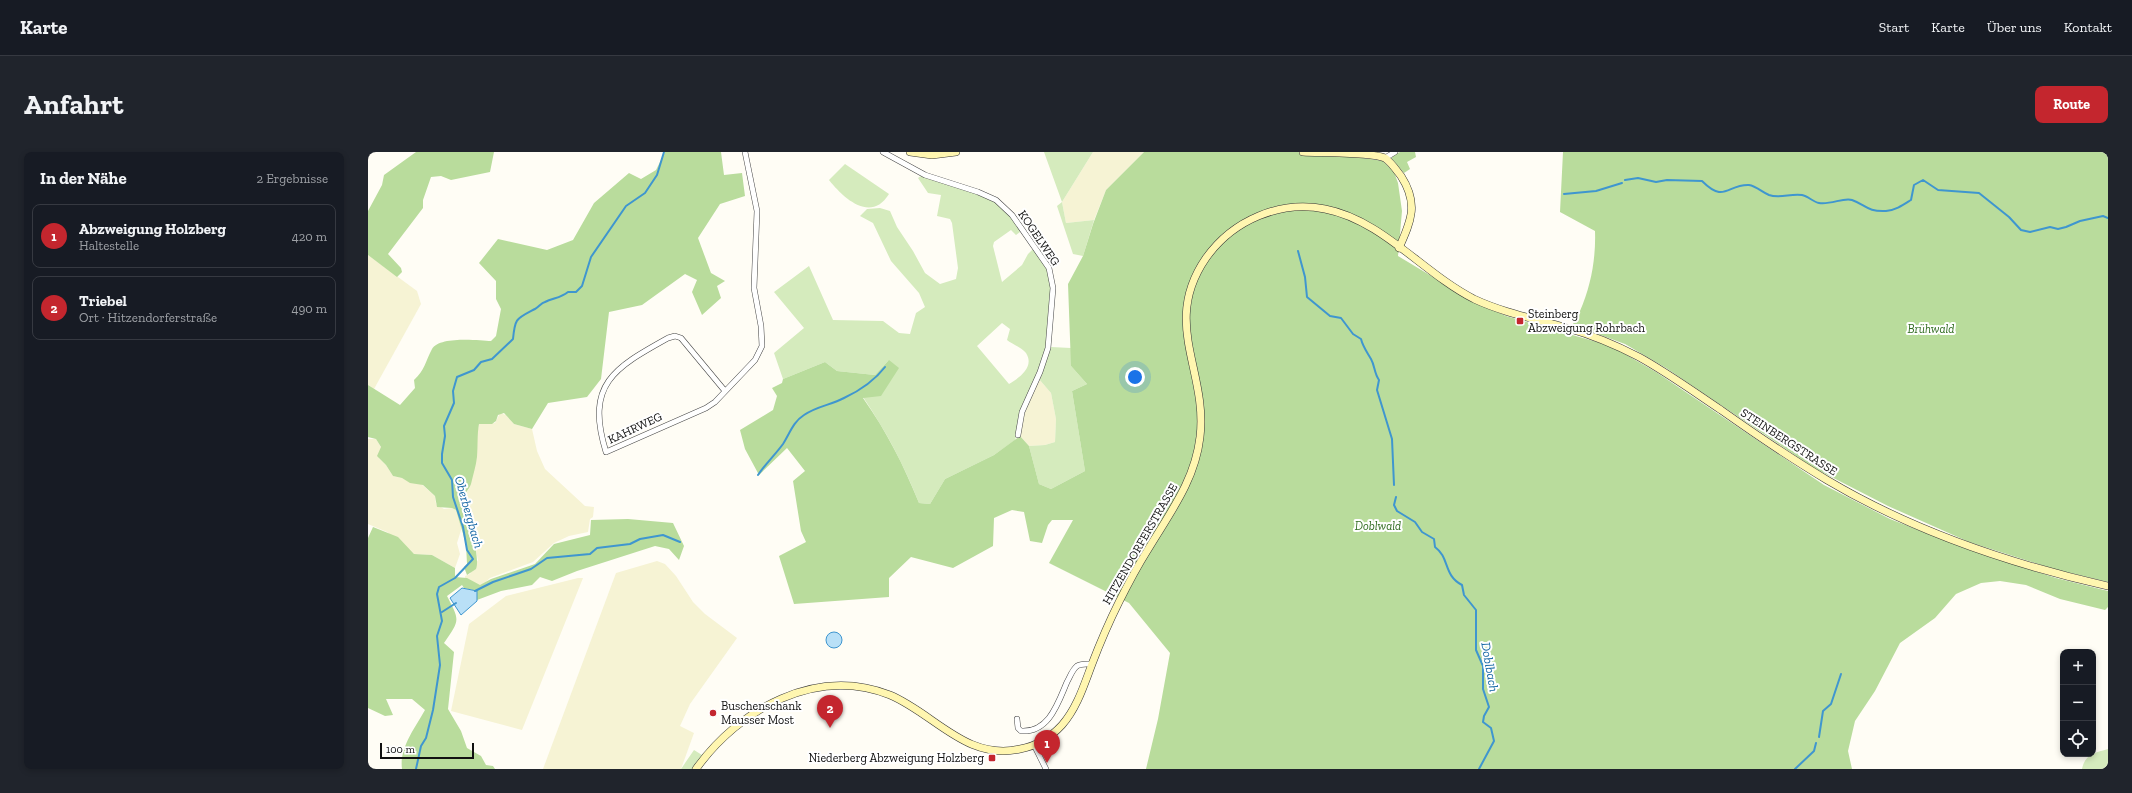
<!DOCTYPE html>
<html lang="de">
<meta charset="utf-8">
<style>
body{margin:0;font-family:"Zilla Slab",serif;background:#20242c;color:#f1f3f6}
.controls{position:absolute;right:12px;bottom:12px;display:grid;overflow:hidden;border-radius:8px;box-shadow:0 2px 6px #0003}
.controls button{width:36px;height:36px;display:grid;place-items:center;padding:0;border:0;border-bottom:1px solid #363941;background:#171b24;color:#f1f3f6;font:20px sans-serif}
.scale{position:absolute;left:12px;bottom:10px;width:94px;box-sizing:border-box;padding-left:4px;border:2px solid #111;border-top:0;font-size:11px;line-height:14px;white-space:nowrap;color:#111;-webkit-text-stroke:3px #fff;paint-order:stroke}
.you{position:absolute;left:767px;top:225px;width:14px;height:14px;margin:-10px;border:3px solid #fff;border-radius:50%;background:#1a73e8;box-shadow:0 0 0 6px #1a73e833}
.badge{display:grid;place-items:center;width:26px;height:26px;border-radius:50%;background:#c4262e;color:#fff;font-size:13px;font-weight:700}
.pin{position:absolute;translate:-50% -33px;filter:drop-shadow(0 1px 2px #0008)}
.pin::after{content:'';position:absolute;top:21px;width:14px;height:12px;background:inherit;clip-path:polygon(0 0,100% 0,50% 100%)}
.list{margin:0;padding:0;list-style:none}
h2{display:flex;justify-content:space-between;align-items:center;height:52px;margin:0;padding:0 16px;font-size:17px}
h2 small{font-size:13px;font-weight:400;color:#9ea1a6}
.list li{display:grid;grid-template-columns:26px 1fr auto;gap:12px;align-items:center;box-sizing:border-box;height:64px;margin:0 8px 8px;padding:0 8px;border:1px solid #363941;border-radius:8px}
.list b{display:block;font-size:15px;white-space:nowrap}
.list p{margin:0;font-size:13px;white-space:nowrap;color:#9ea1a6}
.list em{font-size:13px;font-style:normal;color:#9ea1a6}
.icon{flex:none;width:22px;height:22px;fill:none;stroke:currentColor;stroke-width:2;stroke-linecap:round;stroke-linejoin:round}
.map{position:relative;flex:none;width:1740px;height:617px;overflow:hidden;border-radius:8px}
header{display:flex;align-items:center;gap:24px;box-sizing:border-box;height:56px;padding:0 20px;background:#171b24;border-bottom:1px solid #363941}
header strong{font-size:19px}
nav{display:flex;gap:22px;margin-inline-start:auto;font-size:14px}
.intro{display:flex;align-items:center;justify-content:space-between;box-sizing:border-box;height:96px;padding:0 24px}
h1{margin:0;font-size:28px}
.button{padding:10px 18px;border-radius:8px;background:#c4262e;color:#fff;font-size:14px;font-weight:700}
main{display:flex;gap:24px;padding:0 24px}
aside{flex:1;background:#171b24;border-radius:8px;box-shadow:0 2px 6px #0003}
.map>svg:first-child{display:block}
.farmland{fill:#f6f3d4}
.green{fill:#d5ebbd;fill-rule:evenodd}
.forest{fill:#b9dc9c}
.water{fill:#b9e0f7;stroke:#3f96cf}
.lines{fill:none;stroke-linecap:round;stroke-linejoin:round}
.stream{stroke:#3f96cf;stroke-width:2}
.street-casing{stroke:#444;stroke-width:6}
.secondary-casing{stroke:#333;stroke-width:8}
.street{stroke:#fff;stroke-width:5}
.secondary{stroke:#fff6b0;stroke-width:7}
.poi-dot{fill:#c4262e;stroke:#fff;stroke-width:1.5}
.labels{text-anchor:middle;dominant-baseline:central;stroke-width:4;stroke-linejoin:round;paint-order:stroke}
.street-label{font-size:12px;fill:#111;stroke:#fff}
.poi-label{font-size:12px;fill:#111;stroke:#fff;text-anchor:start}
.park-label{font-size:12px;font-style:italic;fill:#2f6b1f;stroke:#fff}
.water-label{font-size:13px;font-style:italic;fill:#1768a6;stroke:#fff}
</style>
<header>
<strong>Karte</strong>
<nav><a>Start</a><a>Karte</a><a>Über uns</a><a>Kontakt</a></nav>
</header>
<div class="intro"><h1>Anfahrt</h1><a class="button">Route</a></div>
<main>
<aside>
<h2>In der Nähe<small>2 Ergebnisse</small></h2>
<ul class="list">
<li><span class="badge">1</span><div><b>Abzweigung Holzberg</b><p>Haltestelle</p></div><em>420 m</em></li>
<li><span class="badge">2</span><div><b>Triebel</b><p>Ort · Hitzendorferstraße</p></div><em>490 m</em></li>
</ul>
</aside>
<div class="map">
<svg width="1740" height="617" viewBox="0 0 1740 617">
<rect width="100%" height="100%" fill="#fffdf5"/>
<g class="farmland">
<polygon points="725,0 776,0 738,38 726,68 698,71 694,50"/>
<polygon points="0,103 49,139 53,152 6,237 0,233"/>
<polygon points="671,227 683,241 688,267 687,290 677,293 661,294 652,284 655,265"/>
<polygon points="132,261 138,263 146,272 164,277 169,299 177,317 217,354 226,355 225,365 222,367 220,380 201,384 186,391 165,410 122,426 113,434 97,430 97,424 102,422 110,408 99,358 94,350 95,345 101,337 109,304 108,286 111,272 127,271"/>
<polygon points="0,287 8,287 14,297 11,306 18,313 25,324 34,326 44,331 52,331 67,344 68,352 76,357 84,356 88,358 94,375 89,391 92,402 87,416 64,403 46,402 19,380 0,372"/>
<polygon points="289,409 297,412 308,424 325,450 337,462 369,486 322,552 312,574 326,581 313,617 175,617 248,421"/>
<polygon points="210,426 215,426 154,578 83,559 101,472 138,444"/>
</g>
<g class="green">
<polygon points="676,0 725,0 694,50 698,71 726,68 715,104 705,102 689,54 694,50"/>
<path d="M477,12L521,42C503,71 476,47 461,28Z"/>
<path d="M553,24C568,26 607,40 622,47C632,51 651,69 652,80L648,83L643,78L626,90L625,94L634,130L654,113L660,102L666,96L676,110L683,127L678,196L647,288L626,303L577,327L562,352L551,351C535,311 519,281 495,245L521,208L507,223L469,219L457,210L415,227L406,201L436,176L406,140L441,114L465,168L515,169L531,181L542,182L548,161L557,155L551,141L523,109L505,71L492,64L499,57L512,56L522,59L529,75L545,99L557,121L572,132L588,127L590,116L584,71L582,67L569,64L573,43L560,41L550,26ZM634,171L642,177L639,188C644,192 654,196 658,201C667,215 651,226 641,232L609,194Z"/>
<polygon points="683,195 703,196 703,214 719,232 704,239 717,319 683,337 671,332 661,294 677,293 687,290 688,267 683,241 671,227"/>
<path d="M1740,597V617H1714C1717,602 1727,601 1740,597Z"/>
<polygon points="326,598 334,603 324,617 313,617"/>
</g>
<g class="forest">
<polygon points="48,0 126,0 122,20 83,28 73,24 63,25 55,48 55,56 20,102 33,116 34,120 29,125 0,103 0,59 14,33 16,23"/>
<path d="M297,0H353L356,23L374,21L377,44L352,52L330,86L343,121L357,129L349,134L353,146L334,163L324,140L329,128L317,122L274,153L241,160L233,227L219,245L180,251L164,277L146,272L136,261L130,263L128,269L124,272H111C109,283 110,293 109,305C108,314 105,323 103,332C101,338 93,345 95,351C99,365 113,404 108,417L99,423L96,415L99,412L98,392L88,358L84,356L69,355L67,344L55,333L42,331L34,326L25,324L18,313L9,304L13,295L8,287L0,285V233L32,253L47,236L46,228C57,218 57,210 64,197C71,184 110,188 123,189L128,184L133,157L128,147V129L111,111L130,87L179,98L205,88L226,51L261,21L273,27L288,18Z"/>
<path d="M776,0H930L982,4L1015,9L1026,20L1030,31L1034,59L1030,104L1105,149L1138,164L1243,194L1288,220L1456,333L1522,367L1599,397L1688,426L1740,439V455L1737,458L1692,447L1658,433L1632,429L1613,431L1588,442L1567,466L1532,491L1507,539L1487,569L1480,599L1484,617H778L790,567L802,501L761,451L681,411L705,368H684L680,373L674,391L662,389L656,360L644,358L626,366L625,394L585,416L543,405L521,426V445L426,452L411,404L438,390L433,379L425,329L437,319L419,296L391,323L377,297L372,278L405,258L409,244L404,236L414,231L415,227L457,210L469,219L507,223L521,208L531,216L513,244L495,246C519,280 535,312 551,351L562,352L577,327L626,303L652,284L661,294L671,332L683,337L717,319L704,239L719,232L703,214L700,132L715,104L725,72L738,38Z"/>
<polygon points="1032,0 1047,0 1048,5 1039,10 1042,17 1036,21 1024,7 1024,4"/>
<path d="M1195,0H1740V430L1686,417L1601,390L1520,354L1446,316L1298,216L1257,192L1205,173C1206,167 1210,165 1212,159C1223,134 1228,106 1227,79L1192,60Z"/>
<path d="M260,367L305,371L316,394L311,408L301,397L287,394L209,419L184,429L172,425L164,433L133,439L109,448V439L96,436L94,433L79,444C92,469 92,468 76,491L86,500L80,557L93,579L99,596L113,604L118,613L125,614L127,617H34C31,596 47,576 57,558L44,547H18L25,563L17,564L0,556V386L5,375L30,385L46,402L64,403L87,416V425L99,426L112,433L123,427L167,412L186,392L222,383L223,368Z"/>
</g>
<g class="water">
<polygon points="94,436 109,439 109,449 93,463 82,446"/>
<circle cx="466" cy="488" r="8"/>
</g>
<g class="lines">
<g class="stream">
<path d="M1257,28L1270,26L1288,30L1299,28L1334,29C1357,52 1359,32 1381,33C1388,34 1394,40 1401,43C1412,47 1423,41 1434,43C1440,44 1445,50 1451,51C1463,53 1476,45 1484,48C1498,53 1499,60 1518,59C1528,58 1535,53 1543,48L1546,33L1555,28L1570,38L1611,41L1641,65L1653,78L1662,80L1682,75L1690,77L1698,75L1712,69L1735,64L1740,66"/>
<polyline points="1196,42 1228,39 1254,31"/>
<path d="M930,99L937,125L939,145L962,164L973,166L985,182L993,187C995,195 999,200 1003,207C1007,214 1006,221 1011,228L1009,238L1024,287L1026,333"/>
<path d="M390,323C398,311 407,303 415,292C422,281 425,270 436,263C449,254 463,253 476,246C491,239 507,228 517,215"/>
<path d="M1028,345L1026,353L1029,359L1047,370L1054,380L1066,387L1067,395C1082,406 1075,423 1094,433L1096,443L1108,458V498L1115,514V537L1121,555L1116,564L1115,570L1123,576L1126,589L1111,617"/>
<polyline points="107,439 125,430 163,417 179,406 222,402 229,396 262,392 272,387 295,383 312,390"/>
<polyline points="74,460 88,451"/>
<polyline points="1451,585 1455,559 1463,552 1473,522"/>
<path d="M48,617L53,594L58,586L65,558L72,513L69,484L74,469L69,442L71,435L87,426L105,407L99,398L95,375L85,345L84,328L74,311V302L77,284L76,274L86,251L85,239L89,225L106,218L113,210L124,207L145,187C147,166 148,167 167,157C171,155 173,151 177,150C185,146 193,146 200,140H208L214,134L223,105L258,54L277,41L289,23L296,0"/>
<polyline points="1427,617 1446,599 1448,591"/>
</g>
<g class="street-casing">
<g id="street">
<polyline points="515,0 557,23 610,40 628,48 644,63 681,116 685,136 680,196 672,220 654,260 650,283"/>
<polyline points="1017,6 1027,0"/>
<path d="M357,239L313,186L307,184L300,186C246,216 217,232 238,300L338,256L347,250L387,208L394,194L393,174L386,136L389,59L377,0"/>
<path d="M649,567L650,576L653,579C681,581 690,551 699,530C702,525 704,518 709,514C713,511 719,512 724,512"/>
<polyline points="666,593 678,617"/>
</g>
</g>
<g class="secondary-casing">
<g id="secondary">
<polyline points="542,0 564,3 588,0"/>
<path d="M935,0C952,1 1003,0 1017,6C1023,10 1029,19 1033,24C1051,52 1043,69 1031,96"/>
<path d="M328,617C371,557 448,514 522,543C567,562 598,609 652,597C668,594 683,585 694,573C709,556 716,533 724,512C732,491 741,470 751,450C760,432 769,415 779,399C801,362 827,329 832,285C840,219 793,171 838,106C865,68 912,48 957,57C1014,68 1055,121 1106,147C1136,161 1168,167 1199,176C1224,183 1248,193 1271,205C1300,221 1326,240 1353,258C1387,282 1422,306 1459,328C1545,379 1642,412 1740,434"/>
</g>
</g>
<use href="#street" class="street"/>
<use href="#secondary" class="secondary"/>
</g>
<g class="poi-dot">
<rect x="1148" y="165" width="8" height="8" rx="2"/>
<circle cx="345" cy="561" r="4"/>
<rect x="620" y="602" width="8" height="8" rx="2"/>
</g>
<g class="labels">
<g class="street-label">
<text transform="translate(671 86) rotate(56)">KOGELWEG</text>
<text transform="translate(267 276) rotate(-25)">KAHRWEG</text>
<text transform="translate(1421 290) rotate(33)">STEINBERGSTRASSE</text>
<text transform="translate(772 392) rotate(-60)">HITZENDORFERSTRASSE</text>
</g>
<g class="poi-label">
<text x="1160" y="162">Steinberg<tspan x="1160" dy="14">Abzweigung Rohrbach</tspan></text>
<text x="353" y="554">Buschenschank<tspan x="353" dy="14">Mausser Most</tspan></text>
<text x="616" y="606" text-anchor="end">Niederberg Abzweigung Holzberg</text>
</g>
<g class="park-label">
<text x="1563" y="177">Brühwald</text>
<text x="1010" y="374">Doblwald</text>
</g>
<g class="water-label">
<text transform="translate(101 360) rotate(74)">Oberbergbach</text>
<text transform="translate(1122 515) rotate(80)">Doblbach</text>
</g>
</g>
</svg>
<div class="controls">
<button>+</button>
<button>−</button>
<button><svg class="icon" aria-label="locate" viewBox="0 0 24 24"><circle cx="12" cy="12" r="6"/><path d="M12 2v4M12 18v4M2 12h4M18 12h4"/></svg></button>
</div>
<div class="scale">100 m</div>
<div class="you"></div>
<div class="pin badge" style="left:679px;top:611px">1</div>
<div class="pin badge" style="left:462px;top:576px">2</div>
</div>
</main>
